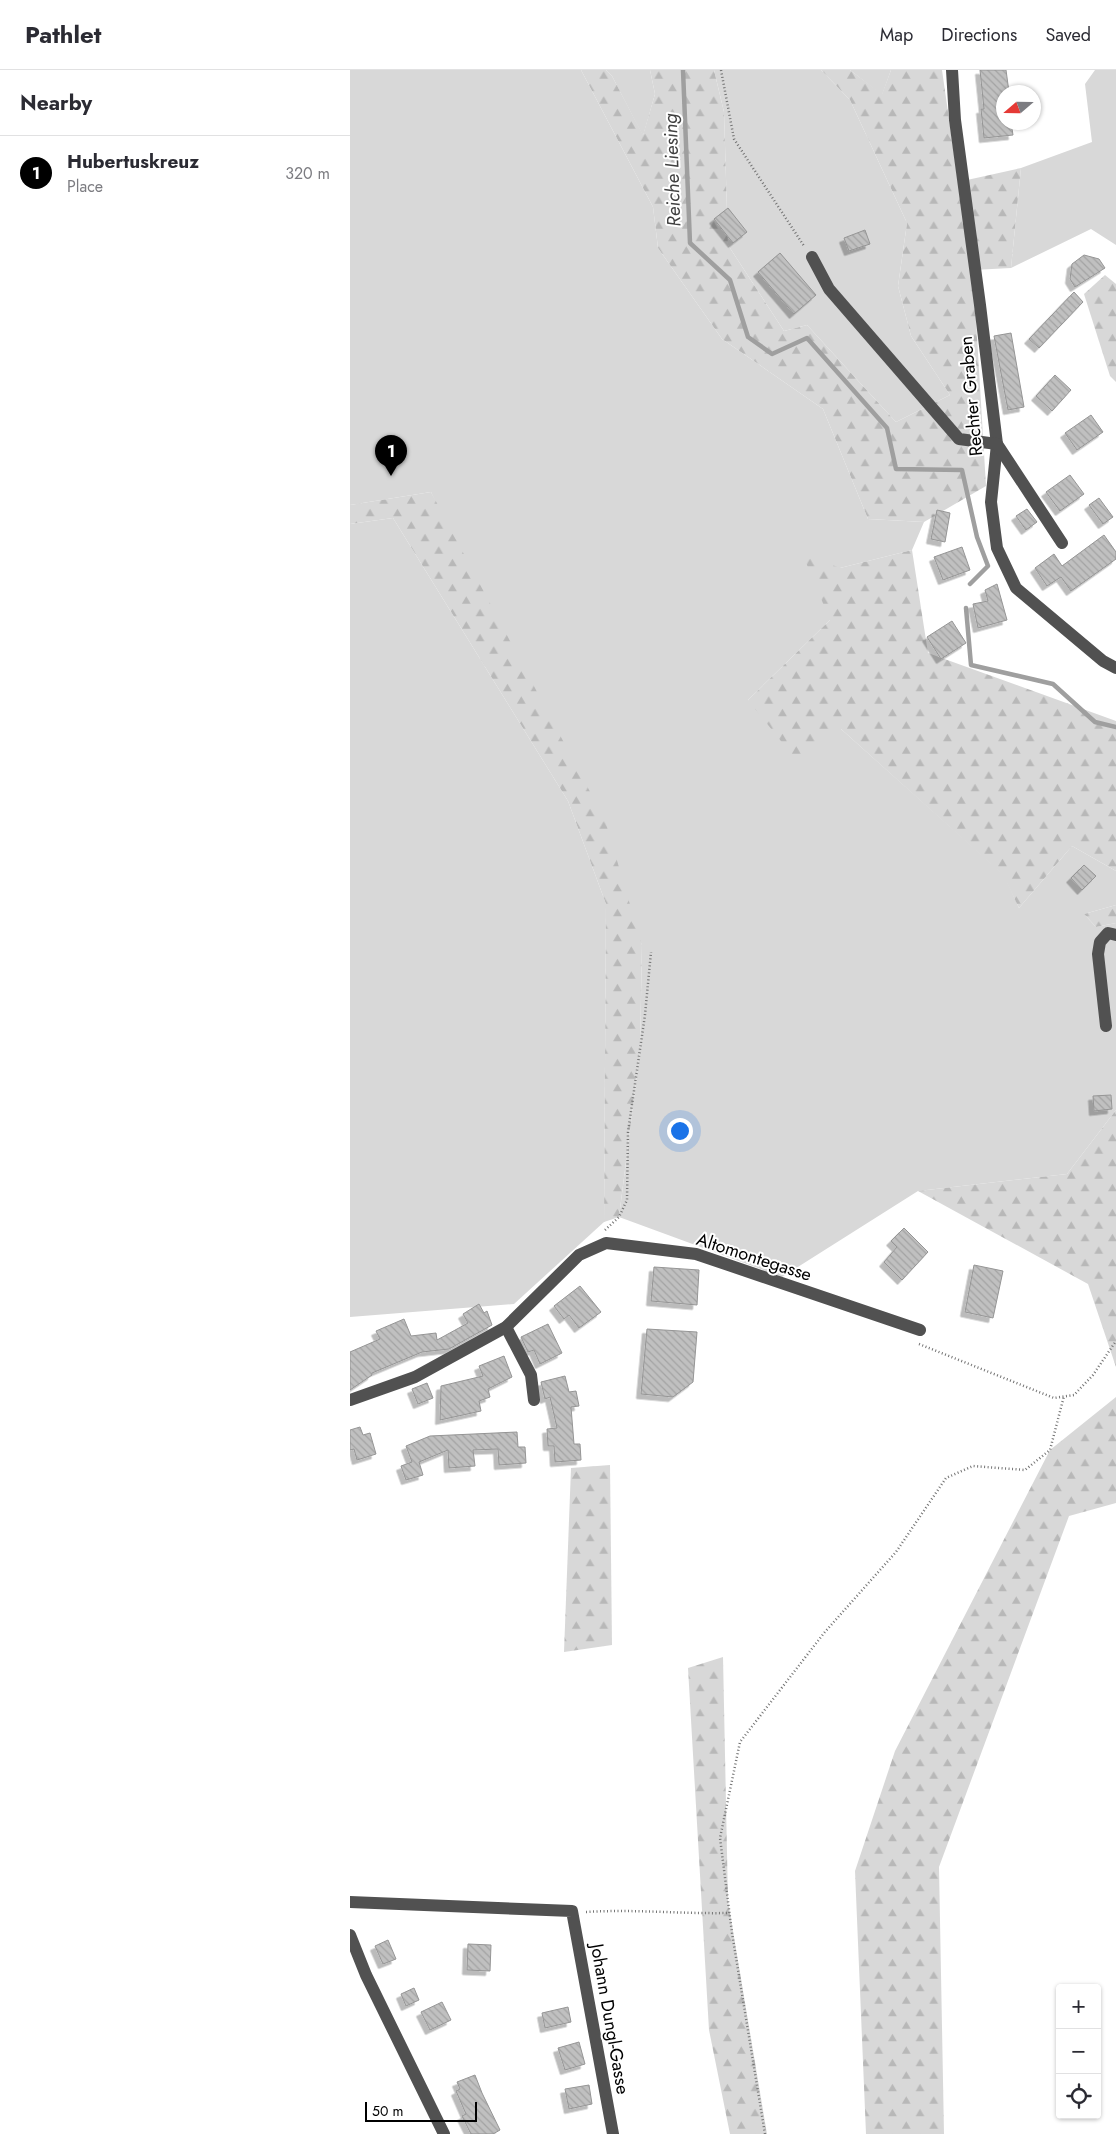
<!DOCTYPE html>
<meta charset="utf-8">
<style>
body{margin:0;font-family:Jost,sans-serif;background:#f2f2f3;color:#2b2b33}
.controls{position:absolute;right:15px;bottom:15px;display:grid;overflow:hidden;border-radius:5px;box-shadow:0 1px 4px #0004}
.controls button{width:45px;height:45px;display:grid;place-items:center;padding:0;border:0;border-bottom:1px solid #e1e1e2;background:#fff;color:#2b2b33;font:25px sans-serif}
.compass{position:absolute;left:646px;top:15px;width:45px;height:45px;border-radius:50%;background:#fff;box-shadow:0 1px 4px #0004;rotate:250deg}
.scale{position:absolute;left:15px;bottom:12px;width:112px;box-sizing:border-box;padding-left:5px;border:2px solid #000;border-top:0;font-size:14px;line-height:18px;white-space:nowrap;color:#000;-webkit-text-stroke:4px #fff;paint-order:stroke}
.you{position:absolute;left:329px;top:1060px;width:18px;height:18px;margin:-12px;border:4px solid #fff;border-radius:50%;background:#1a73e8;box-shadow:0 0 0 8px #1a73e833}
.badge{display:grid;place-items:center;width:32px;height:32px;border-radius:50%;background:#000;color:#fff;font-size:16px;font-weight:700}
.pin{position:absolute;translate:-50% -41px;filter:drop-shadow(0 1px 2px #0008)}
.pin::after{content:'';position:absolute;top:26px;width:18px;height:15px;background:inherit;clip-path:polygon(0 0,100% 0,50% 100%)}
.list{margin:0;padding:0;list-style:none}
h2{display:flex;justify-content:space-between;align-items:center;height:65px;margin:0;padding:0 20px;font-size:21px}
h2 small{font-size:16px;font-weight:400;color:#7c7c81}
.list li{display:grid;grid-template-columns:32px 1fr auto;gap:15px;align-items:center;box-sizing:border-box;height:75px;padding:0 20px;border-top:1px solid #e1e1e2}
.list b{display:block;font-size:19px;white-space:nowrap}
.list p{margin:0;font-size:16px;white-space:nowrap;color:#7c7c81}
.list em{font-size:16px;font-style:normal;color:#7c7c81}
.icon{flex:none;width:28px;height:28px;fill:none;stroke:currentColor;stroke-width:2;stroke-linecap:round;stroke-linejoin:round}
.map{position:relative;flex:none;width:766px;height:2064px;overflow:hidden}
header{display:flex;align-items:center;gap:30px;box-sizing:border-box;height:70px;padding:0 25px;background:#fff;border-bottom:1px solid #e1e1e2}
header strong{font-size:24px}
nav{display:flex;gap:28px;margin-inline-start:auto;font-size:18px}
main{display:flex}
aside{flex:1;background:#fff}
.map>svg:first-child{display:block}
.green{fill:#d8d8d8}
.forest{fill:url(#forest-firs)}
.lines{fill:none;stroke-linecap:round;stroke-linejoin:round}
.stream{stroke:#9f9f9f;stroke-width:4.5}
.building{fill:url(#building-back-hatch);stroke:#959595;filter:url(#shadow)}
.path{stroke:#737373;stroke-width:2.5;stroke-dasharray:1 2.5;stroke-linecap:butt}
.minor{stroke:#515151;stroke-width:12}
.labels{text-anchor:middle;dominant-baseline:central;stroke-width:4;stroke-linejoin:round;paint-order:stroke}
.street-label{font-size:18px;fill:#000;stroke:#fff}
.water-label{font-size:19px;font-style:italic;fill:#404040;stroke:#fff}
</style>
<header>
<strong>Pathlet</strong>
<nav><a>Map</a><a>Directions</a><a>Saved</a></nav>
</header>
<main>
<aside>
<h2>Nearby<small></small></h2>
<ul class="list">
<li><span class="badge">1</span><div><b>Hubertuskreuz</b><p>Place</p></div><em>320 m</em></li>
</ul>
</aside>
<div class="map">
<svg width="766" height="2064" viewBox="0 0 766 2064">
<defs>
<pattern id="forest-firs" width="22" height="20" patternUnits="userSpaceOnUse" patternTransform="scale(1.25)"><rect width="22" height="20" fill="#d8d8d8"/><path d="M5 1l3.5 6h-7zM16 11l3.5 6h-7z" fill="#b8b8b8"/></pattern>
<pattern id="building-back-hatch" width="6" height="6" patternUnits="userSpaceOnUse" patternTransform="scale(1.25)"><rect width="6" height="6" fill="#c0c0c0"/><path d="M-1 5l2 2M0 0l6 6M5-1l2 2" fill="none" stroke="#a3a3a3"/></pattern>
<filter id="shadow"><feDropShadow dx="-4.5" dy="4.5" stdDeviation="0" flood-color="#0004"/></filter>
</defs>
<rect width="100%" height="100%" fill="#fff"/>
<g class="green">
<polygon points="0,0 231,0 303,137 308,178 372,269 473,339 518,449 574,452 562,480 490,498 480,550 398,630 491,659 654,805 669,838 722,776 766,801 766,835 734,844 746,857 766,853 766,1040 717,1104 568,1121 432,1207 269,1147 290,981 292,875 81,422 0,435"/>
<polygon points="256,0 300,0 305,24 293,66 262,6"/>
<polygon points="364,0 471,0 500,30 557,153 548,216 561,266 600,325 546,352 457,255 434,261 378,175 374,42"/>
<polygon points="500,0 541,0 532,25"/>
<polygon points="745,0 766,0 766,175 741,159 661,198 671,98 742,72 735,14"/>
<polygon points="43,448 218,731 256,834 254,1152 164,1234 0,1247 0,454"/>
</g>
<g class="forest">
<polygon points="231,0 256,0 262,6 293,65 305,24 300,0 364,0 374,42 378,175 434,261 457,255 546,352 600,325 561,266 548,216 557,153 500,30 471,0 500,0 532,24 541,0 592,0 608,112 671,98 661,198 623,200 636,416 574,452 518,449 473,339 372,269 308,178 303,137"/>
<polygon points="755,205 766,214 766,312 760,306 734,224"/>
<polygon points="81,422 255,750 292,875 290,981 269,1147 254,1152 256,834 218,731 43,448 0,454 0,435"/>
<polygon points="562,480 578,583 766,651 766,801 722,776 669,838 653,805 491,659 447,691 398,630 480,550 452,483 490,498"/>
<polygon points="766,835 766,853 746,857 734,844"/>
<polygon points="766,1040 766,1297 738,1214 568,1121 717,1104"/>
<polygon points="766,1327 766,1433 719,1446 589,1797 594,2064 516,2064 505,1801 545,1681 700,1380"/>
<polygon points="260,1395 262,1575 214,1582 221,1398"/>
<polygon points="373,1587 378,1831 417,2064 380,2064 359,1960 338,1598"/>
</g>
<g class="lines">
<g class="stream">
<polyline points="333,0 340,173 380,210 398,267 422,284 457,268 537,358 546,399 612,400 627,467 638,496 620,514"/>
<polyline points="616,538 621,595 703,614 745,652 766,657"/>
</g>
</g>
<g class="building">
<polygon points="630,0 656,0 659,22 654,22 654,52 661,52 663,65 634,68 631,39 634,39"/>
<polygon points="378,138 397,162 383,173 364,149"/>
<polygon points="515,160 520,174 499,181 494,168"/>
<polygon points="430,183 466,225 444,244 408,202"/>
<polygon points="734,185 749,189 755,198 725,217 720,209 722,194"/>
<polygon points="724,222 733,232 689,278 679,269"/>
<polygon points="661,263 674,337 658,340 644,266"/>
<polygon points="705,305 721,320 702,341 686,326"/>
<polygon points="741,345 753,362 727,380 715,363"/>
<polygon points="720,405 734,424 710,441 696,422"/>
<polygon points="749,428 763,447 753,454 739,435"/>
<polygon points="677,439 687,452 676,460 666,446"/>
<polygon points="587,440 600,443 595,472 581,469"/>
<polygon points="754,465 766,482 766,489 721,521 711,507 697,516 685,498 704,484 712,496"/>
<polygon points="612,477 620,500 593,510 584,487"/>
<polygon points="647,514 657,550 628,558 623,534 638,531 635,520"/>
<polygon points="602,551 616,573 591,589 577,567"/>
<polygon points="734,795 746,806 732,820 721,808"/>
<polygon points="761,1025 762,1039 744,1041 743,1026"/>
<polygon points="554,1158 578,1182 552,1210 534,1192 547,1177 541,1171"/>
<polygon points="624,1195 653,1201 643,1248 615,1242"/>
<polygon points="304,1197 349,1200 347,1235 301,1231"/>
<polygon points="230,1216 251,1242 229,1258 219,1245 214,1249 204,1236"/>
<polygon points="129,1234 134,1243 137,1241 142,1255 99,1279 72,1282 22,1303 22,1305 0,1320 0,1282 30,1269 26,1261 54,1249 61,1266 86,1263 87,1270 118,1253 113,1244"/>
<polygon points="198,1254 212,1283 190,1294 184,1280 178,1282 171,1267"/>
<polygon points="297,1259 347,1262 343,1312 323,1327 291,1324"/>
<polygon points="154,1286 162,1307 138,1319 140,1327 129,1331 131,1341 90,1350 91,1316 133,1306 129,1296"/>
<polygon points="215,1306 219,1322 226,1321 229,1336 221,1337 224,1374 230,1374 231,1390 205,1392 204,1376 198,1376 197,1359 207,1358 200,1327 195,1329 191,1312"/>
<polygon points="77,1313 83,1328 68,1334 62,1319"/>
<polygon points="10,1357 13,1365 20,1363 26,1384 7,1390 4,1379 0,1380 0,1360"/>
<polygon points="167,1362 168,1377 175,1377 176,1393 149,1395 148,1379 123,1380 125,1396 99,1398 98,1380 69,1392 73,1405 56,1410 51,1396 62,1392 56,1376 80,1366"/>
<polygon points="38,1870 46,1889 33,1894 25,1876"/>
<polygon points="118,1874 141,1875 140,1901 117,1900"/>
<polygon points="64,1918 69,1930 56,1936 51,1924"/>
<polygon points="92,1932 101,1950 80,1960 71,1942"/>
<polygon points="218,1937 221,1952 195,1958 192,1943"/>
<polygon points="229,1972 235,1994 215,2000 208,1978"/>
<polygon points="125,2005 132,2023 150,2060 143,2064 121,2064 112,2046 116,2044 106,2021 110,2019 107,2012"/>
<polygon points="239,2015 242,2034 219,2039 215,2019"/>
</g>
<g class="lines">
<g class="path">
<polyline points="371,0 384,69 454,176"/>
<polyline points="255,1160 269,1147 277,1130 278,1062 295,945 301,882"/>
<polyline points="569,1274 704,1328 724,1325 743,1305 766,1271"/>
<path d="M236,1842C284,1839 331,1844 379,1843"/>
<polyline points="415,2064 382,1863 370,1768 390,1672 474,1563 546,1482 596,1408 623,1396 675,1400 700,1380 714,1326"/>
</g>
<g class="minor">
<polyline points="602,0 605,50 630,235 647,374 641,432 647,478 666,518 753,591 766,598"/>
<polyline points="462,187 479,219 609,369 647,374 712,473"/>
<polyline points="756,956 748,884 750,872 758,863 766,865"/>
<polyline points="156,1257 181,1305 184,1330"/>
<polyline points="0,1330 65,1307 156,1257 229,1185 256,1173 346,1184 570,1260"/>
<polyline points="0,1832 222,1841 263,2064"/>
<polyline points="0,1865 16,1905 94,2064"/>
</g>
</g>
<g class="labels">
<g class="street-label">
<text transform="translate(621 326) rotate(-95)">Rechter Graben</text>
<text transform="translate(404 1187) rotate(18)">Altomontegasse</text>
<text transform="translate(260 1949) rotate(80)">Johann Dungl-Gasse</text>
</g>
<g class="water-label">
<text transform="translate(322 100) rotate(-92)">Reiche Liesing</text>
</g>
</g>
</svg>
<div class="controls">
<button>+</button>
<button>−</button>
<button><svg class="icon" aria-label="locate" viewBox="0 0 24 24"><circle cx="12" cy="12" r="6"/><path d="M12 2v4M12 18v4M2 12h4M18 12h4"/></svg></button>
</div>
<svg class="compass" viewBox="-18 -18 36 36"><path d="M0-13l5 13h-10z" fill="#e53935"/><path d="M0 13l5-13h-10z" fill="#7c7c81"/></svg>
<div class="scale">50 m</div>
<div class="you"></div>
<div class="pin badge" style="left:41px;top:406px">1</div>
</div>
</main>
